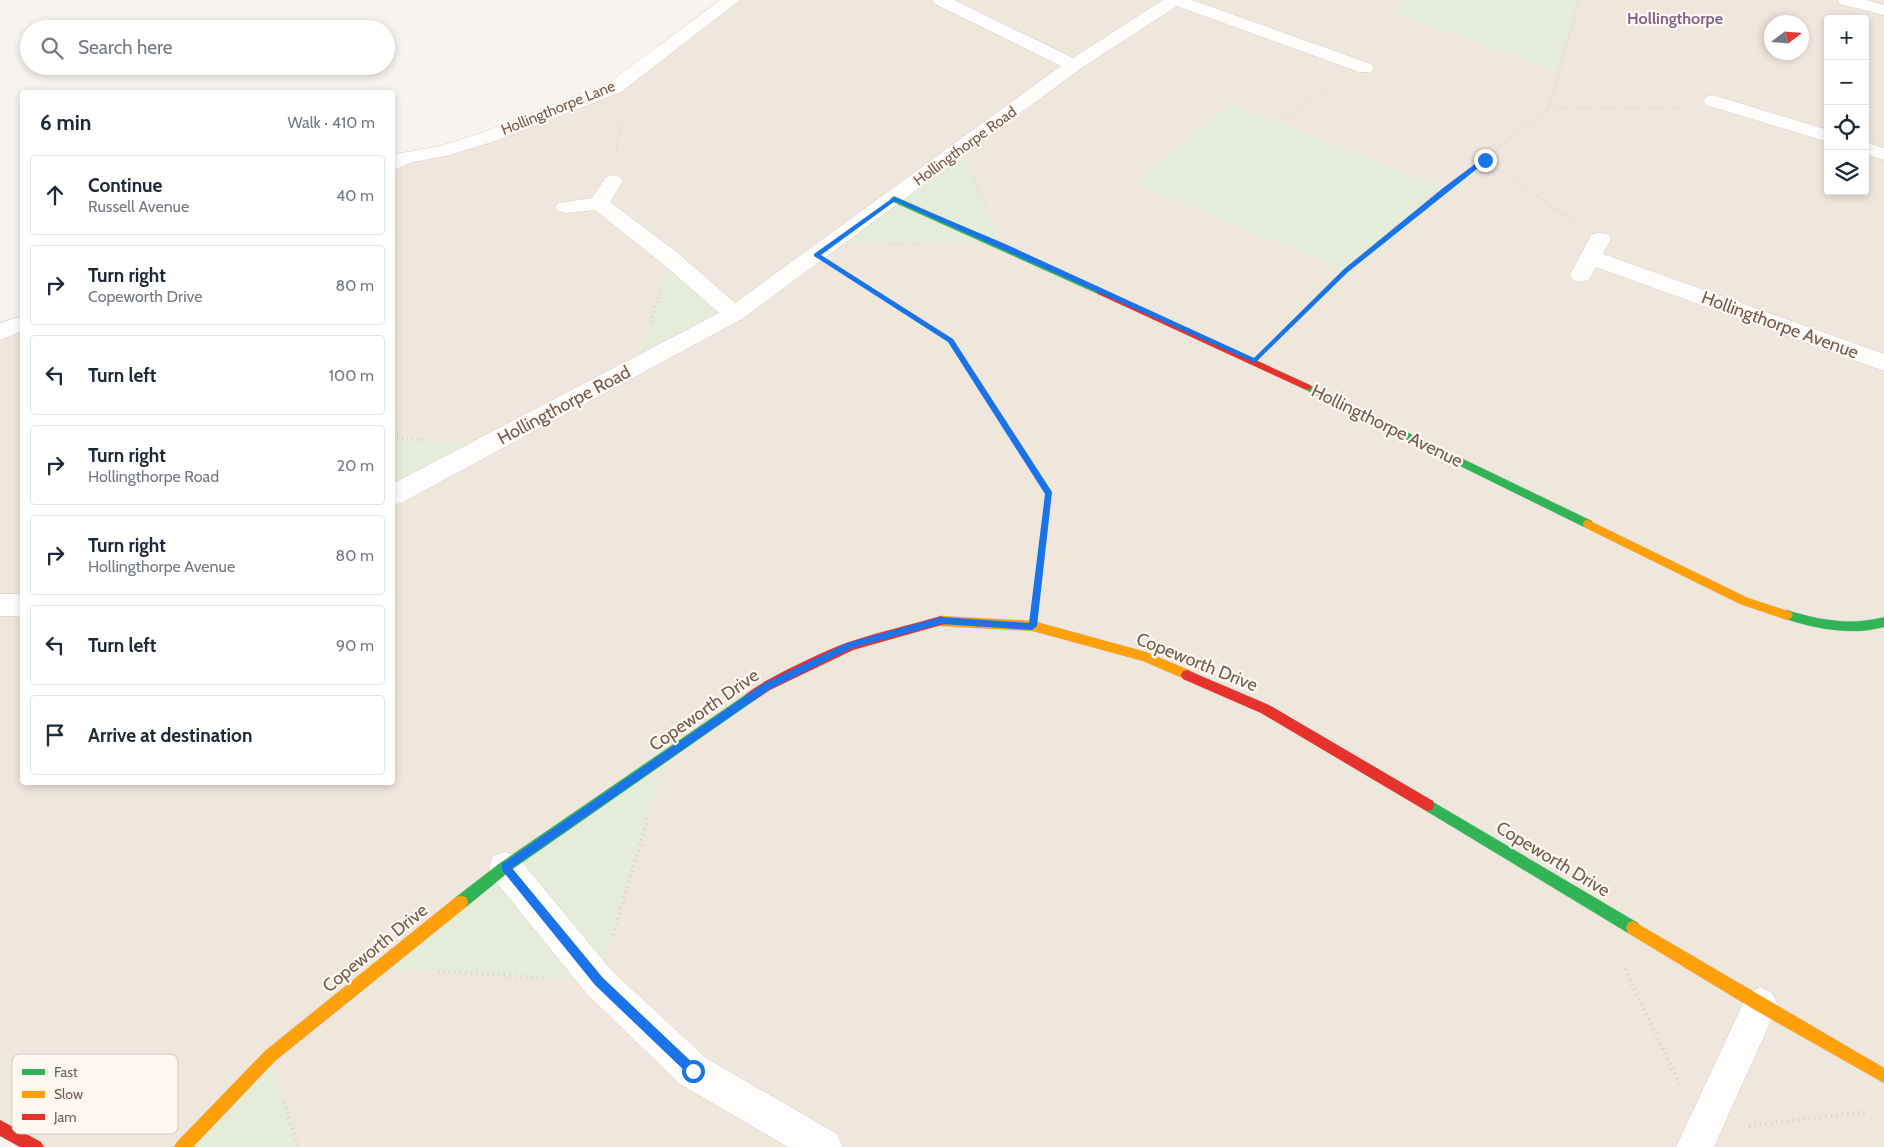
<!DOCTYPE html>
<meta charset="utf-8">
<style>
body{margin:0;font-family:Cabin,sans-serif;background:#f2f2f3;color:#1f2937}
.controls{position:absolute;right:15px;top:15px;display:grid;overflow:hidden;border-radius:5px;box-shadow:0 2px 8px #0003}
.controls button{width:45px;height:45px;display:grid;place-items:center;padding:0;border:0;border-bottom:1px solid #e0e1e3;background:#fff;color:#1f2937;font:25px sans-serif}
.compass{position:absolute;left:1764px;top:15px;width:45px;height:45px;border-radius:50%;background:#fff;box-shadow:0 2px 8px #0003;rotate:74deg}
.stop{position:absolute;width:15px;height:15px;margin:-11px;border:4px solid #1a73e8;border-radius:50%;background:#fff}
.stop.end{background:#1a73e8;border-color:#fff;box-shadow:0 1px 5px #0008}
.list{margin:0;padding:0;list-style:none}
h2{display:flex;justify-content:space-between;align-items:center;height:65px;margin:0;padding:0 20px;font-size:21px}
h2 small{font-size:16px;font-weight:400;color:#747a83}
.list li{display:grid;grid-template-columns:32px 1fr auto;gap:15px;align-items:center;box-sizing:border-box;height:80px;margin:0 10px 10px;padding:0 10px;border:1px solid #e0e1e3;border-radius:5px}
.list b{display:block;font-size:19px;white-space:nowrap}
.list p{margin:0;font-size:16px;white-space:nowrap;color:#747a83}
.list em{font-size:16px;font-style:normal;color:#747a83}
.icon{flex:none;width:28px;height:28px;fill:none;stroke:currentColor;stroke-width:2;stroke-linecap:round;stroke-linejoin:round}
.map{position:relative;flex:none;width:1884px;height:1147px;overflow:hidden}
.search{position:absolute;background:#fff;box-shadow:0 2px 8px #0003;left:20px;top:20px;width:375px;height:55px;display:flex;align-items:center;gap:12px;box-sizing:border-box;padding:0 18px;border-radius:28px;color:#747a83;font-size:19px}
.panel{position:absolute;background:#fff;box-shadow:0 2px 8px #0003;left:20px;top:90px;width:375px;height:695px;border-radius:5px}
.map>svg:first-child{display:block}
.residential{fill:#efe6dc;fill-rule:evenodd}
.green{fill:#e5edda}
.lines{fill:none;stroke-linecap:round;stroke-linejoin:round}
.street-casing{stroke:#d5cfc9;stroke-width:1}
.fast-casing{stroke:#d5cfc9;stroke-width:1}
.slow-casing{stroke:#d5cfc9;stroke-width:1}
.jam-casing{stroke:#d5cfc9;stroke-width:1}
.path-far2{stroke:#d8d1cd;stroke-width:2.5;stroke-dasharray:0.5 2.5;stroke-linecap:butt}
.path-far1{stroke:#d8d1cd;stroke-width:3;stroke-dasharray:1 4;stroke-linecap:butt}
.path{stroke:#d8d1cd;stroke-width:4;stroke-dasharray:1 4.5;stroke-linecap:butt}
.street{fill:#fefdfc;fill-rule:evenodd}
.fast{fill:#30b455;fill-rule:evenodd}
.slow{fill:#ff9f0a;fill-rule:evenodd}
.jam{fill:#e5322d;fill-rule:evenodd}
.route{fill:#1a73e8}
.labels{text-anchor:middle;dominant-baseline:central;stroke-width:4.5;stroke-linejoin:round;paint-order:stroke}
.far-street-label{font-size:15px;fill:#745c4f;stroke:#fef8f1}
.far-quarter-label{font-size:16px;font-weight:bold;fill:#816790;stroke:#fef8f1}
.street-label{font-size:18px;fill:#745c4f;stroke:#fef8f1}
.key{fill:#fef8f1;stroke:#d5c9c0;stroke-width:1}
.key-label{font-size:14px;fill:#745c4f}
</style>
<div class="map">
<svg width="1884" height="1147" viewBox="0 0 1884 1147">
<rect width="100%" height="100%" fill="#f7f3ee"/>
<path class="residential" d="M731,0H1884V1147H36L0,1128V332L22,323V782H392V165L590,98ZM1828,19H1865V191H1828ZM1772,22H1802V52H1772Z"/>
<g class="green">
<polygon points="1404,0 1579,0 1557,71 1391,12"/>
<polygon points="1230,103 1446,189 1346,271 1135,184"/>
<polygon points="962,149 1001,244 832,244"/>
<polygon points="671,259 734,314 637,366"/>
<polygon points="393,438 490,445 393,496"/>
<polygon points="666,758 599,982 376,968"/>
<polygon points="270,1056 298,1147 182,1147"/>
</g>
<g class="lines">
<g class="street-casing">
<g id="street">
<polygon points="720,0 740,0 621,92 495,141 450,155 409,163 392,171 392,156 396,154 440,146 481,133 607,84"/>
<polygon points="932,0 954,0 1073,58 1163,0 1192,0 1371,64 1374,68 1371,72 1359,72 1177,6 1080,69 742,319 401,503 392,505 392,484 719,313 663,264 595,210 565,213 558,211 555,207 558,203 592,198 606,177 613,175 620,177 623,181 610,202 679,254 735,303 1061,66 935,4"/>
<polygon points="1837,0 1866,0 1884,5 1884,15 1840,4"/>
<polygon points="1713,95 1828,130 1828,142 1706,105 1704,101 1706,97"/>
<polygon points="1865,142 1884,148 1884,160 1865,154"/>
<polygon points="1600,233 1608,234 1611,239 1603,254 1884,354 1884,371 1596,267 1589,280 1581,282 1573,280 1570,275 1589,239 1592,234"/>
<polygon points="22,316 22,331 0,340 0,323"/>
<rect x="0" y="594" width="22" height="22"/>
<polygon points="505,852 517,856 611,970 706,1058 837,1134 843,1147 788,1147 680,1084 587,994 493,878 489,867 493,856"/>
<polygon points="1760,987 1772,993 1778,1005 1714,1147 1676,1147 1748,993"/>
</g>
</g>
<g class="fast-casing">
<g id="fast">
<polygon points="894,196 1104,290 1106,292 1101,295 1098,294 891,201 890,199"/>
<polygon points="1307,384 1592,521 1593,524 1592,527 1584,527 1304,389 1302,387 1304,385"/>
<path d="M1787,610C1818,620 1852,626 1884,617V627C1851,636 1815,629 1783,618L1781,615L1783,612Z"/>
<polygon points="751,691 755,692 757,696 755,700 510,871 466,907 461,908 456,907 454,902 456,897 500,863"/>
<polygon points="1428,799 1638,923 1640,928 1638,933 1633,935 1628,933 1423,809 1422,805 1423,801"/>
</g>
</g>
<g class="slow-casing">
<g id="slow">
<polygon points="1588,520 1748,598 1791,612 1793,615 1791,618 1787,620 1740,604 1584,527 1583,524 1584,521"/>
<polygon points="941,616 1033,621 1146,652 1191,671 1193,675 1191,679 1187,680 1143,661 1033,631 941,626 937,624 935,621 937,618"/>
<polygon points="461,896 466,897 468,902 466,907 275,1061 193,1147 174,1147 177,1142 265,1051 456,897"/>
<polygon points="1633,921 1884,1068 1884,1083 1755,1010 1628,933 1626,928 1628,923"/>
</g>
</g>
<g class="jam-casing">
<g id="jam">
<polygon points="1101,289 1310,385 1312,387 1310,389 1304,389 1098,294 1096,292"/>
<path d="M941,616L945,618L947,621L945,624L853,650L770,690L755,700L751,701L747,700L745,696C751,685 833,647 849,642C879,632 910,625 941,616Z"/>
<polygon points="1187,670 1269,705 1433,801 1434,805 1433,809 1428,811 1423,809 1261,713 1183,679 1181,675 1183,671"/>
<polygon points="0,1120 41,1142 44,1147 20,1147 0,1136"/>
</g>
</g>
<g class="path-far2">
<polyline points="1549,107 1683,108"/>
<polyline points="614,120 620,126 616,153"/>
<polyline points="1280,122 1330,85"/>
<polyline points="1485,160 1573,221"/>
<polyline points="973,177 986,208"/>
<polyline points="882,244 919,244"/>
<polyline points="844,273 865,287"/>
<polyline points="1330,287 1346,271 1549,107 1579,0"/>
</g>
<g class="path-far1">
<polyline points="863,285 950,341 1049,494 1037,594"/>
<polyline points="651,322 660,292"/>
<polyline points="1279,338 1332,285"/>
<polyline points="392,438 425,440"/>
</g>
<g class="path">
<polyline points="613,935 649,814"/>
<polyline points="1625,969 1680,1085"/>
<polyline points="438,971 544,978"/>
<polyline points="284,1102 298,1147"/>
<polyline points="1749,1126 1866,1112"/>
</g>
<use href="#street" class="street"/>
<use href="#fast" class="fast"/>
<use href="#slow" class="slow"/>
<use href="#jam" class="jam"/>
</g>
<polygon class="route" points="1483,158 1488,160 1348,272 1255,363 895,201 821,255 953,339 1052,492 1037,626 1032,630 941,624 852,648 770,689 512,868 603,978 697,1067 697,1075 689,1075 595,985 502,870 502,864 763,684 847,643 941,617 1029,623 1045,494 948,342 814,256 814,254 894,197 1003,243 1254,358 1344,269 1443,188"/>
<g class="labels">
<g class="far-street-label">
<text transform="translate(558 108) rotate(-22)">Hollingthorpe Lane</text>
<text transform="translate(965 146) rotate(-36)">Hollingthorpe Road</text>
</g>
<g class="far-quarter-label">
<text x="1675" y="18">Hollingthorpe</text>
</g>
<g class="street-label">
<text transform="translate(1780 325) rotate(20)">Hollingthorpe Avenue</text>
<text transform="translate(564 405) rotate(-28)">Hollingthorpe Road</text>
<text transform="translate(1387 426) rotate(26)">Hollingthorpe Avenue</text>
<text transform="translate(1197 662) rotate(22)">Copeworth Drive</text>
<text transform="translate(704 710) rotate(-35)">Copeworth Drive</text>
<text transform="translate(1553 859) rotate(31)">Copeworth Drive</text>
<text transform="translate(375 948) rotate(-39)">Copeworth Drive</text>
</g>
</g>
<rect x="12" y="1054" width="166" height="80" rx="8" class="key"/>
<rect x="22" y="1069" width="23" height="6" fill="#30b455"/>
<rect x="22" y="1091" width="23" height="7" fill="#ff9f0a"/>
<rect x="22" y="1114" width="23" height="6" fill="#e5322d"/>
<g class="key-label">
<text x="54" y="1077">Fast</text>
<text x="54" y="1099">Slow</text>
<text x="54" y="1122">Jam</text>
</g>
</svg>
<div class="controls">
<button>+</button>
<button>−</button>
<button><svg class="icon" aria-label="locate" viewBox="0 0 24 24"><circle cx="12" cy="12" r="6"/><path d="M12 2v4M12 18v4M2 12h4M18 12h4"/></svg></button>
<button><svg class="icon" aria-label="layers" viewBox="0 0 24 24"><path d="M12 4l9 5-9 5-9-5zM3 14l9 5 9-5"/></svg></button>
</div>
<svg class="compass" viewBox="-18 -18 36 36"><path d="M0-13l5 13h-10z" fill="#e53935"/><path d="M0 13l5-13h-10z" fill="#747a83"/></svg>
<div class="stop" style="left:693px;top:1071px"></div>
<div class="stop end" style="left:1485px;top:160px"></div>
<div class="search"><svg class="icon" aria-label="search" viewBox="0 0 24 24"><circle cx="10" cy="10" r="6"/><path d="M15 15l6 6"/></svg>Search here</div>
<section class="panel">
<h2>6 min<small>Walk · 410 m</small></h2>
<ul class="list">
<li><svg class="icon" aria-label="ahead" viewBox="0 0 24 24"><path d="M12 20V5M6 11l6-6 6 6"/></svg><div><b>Continue</b><p>Russell Avenue</p></div><em>40 m</em></li>
<li><svg class="icon" aria-label="right" viewBox="0 0 24 24"><path d="M7 20v-9h11M14 6l5 5-5 5"/></svg><div><b>Turn right</b><p>Copeworth Drive</p></div><em>80 m</em></li>
<li><svg class="icon" aria-label="left" viewBox="0 0 24 24"><path d="M17 20v-9H6M10 6l-5 5 5 5"/></svg><div><b>Turn left</b></div><em>100 m</em></li>
<li><svg class="icon" aria-label="right" viewBox="0 0 24 24"><path d="M7 20v-9h11M14 6l5 5-5 5"/></svg><div><b>Turn right</b><p>Hollingthorpe Road</p></div><em>20 m</em></li>
<li><svg class="icon" aria-label="right" viewBox="0 0 24 24"><path d="M7 20v-9h11M14 6l5 5-5 5"/></svg><div><b>Turn right</b><p>Hollingthorpe Avenue</p></div><em>80 m</em></li>
<li><svg class="icon" aria-label="left" viewBox="0 0 24 24"><path d="M17 20v-9H6M10 6l-5 5 5 5"/></svg><div><b>Turn left</b></div><em>90 m</em></li>
<li><svg class="icon" aria-label="arrive" viewBox="0 0 24 24"><path d="M6 21V4h12l-3 4 3 4H6"/></svg><div><b>Arrive at destination</b></div></li>
</ul>
</section>
</div>
